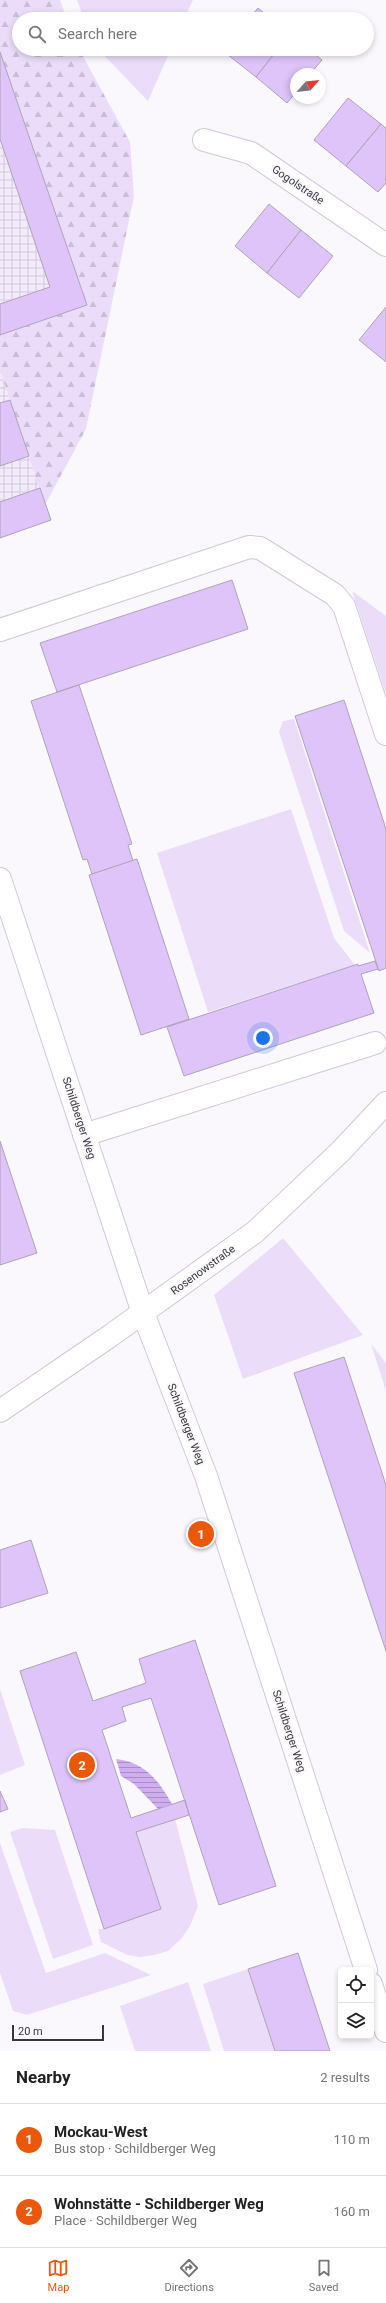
<!DOCTYPE html>
<meta charset="utf-8">
<style>
body{margin:0;font-family:Roboto,sans-serif;background:#f2f2f2;color:#222}
.controls{position:absolute;right:12px;bottom:12px;display:grid;overflow:hidden;border-radius:6px;box-shadow:0 2px 6px #0003}
.controls button{width:36px;height:36px;display:grid;place-items:center;padding:0;border:0;border-bottom:1px solid #e0e0e0;background:#fff;color:#222;font:20px sans-serif}
.compass{position:absolute;left:290px;top:68px;width:36px;height:36px;border-radius:50%;background:#fff;box-shadow:0 2px 6px #0003;rotate:63deg}
.scale{position:absolute;left:12px;bottom:10px;width:92px;box-sizing:border-box;padding-left:4px;border:2px solid #39353d;border-top:0;font-size:11px;line-height:14px;white-space:nowrap;color:#39353d;-webkit-text-stroke:3px #faf8fc;paint-order:stroke}
.you{position:absolute;left:263px;top:1038px;width:14px;height:14px;margin:-10px;border:3px solid #fff;border-radius:50%;background:#1a73e8;box-shadow:0 0 0 6px #1a73e833}
.badge{display:grid;place-items:center;width:26px;height:26px;border-radius:50%;background:#ea580c;color:#fff;font-size:13px;font-weight:700}
.pin{position:absolute;translate:-50% -50%;border:2px solid #fff;box-shadow:0 1px 4px #0006}
.list{margin:0;padding:0;list-style:none}
h2{display:flex;justify-content:space-between;align-items:center;height:52px;margin:0;padding:0 16px;font-size:17px}
h2 small{font-size:13px;font-weight:400;color:#767676}
.list li{display:grid;grid-template-columns:26px 1fr auto;gap:12px;align-items:center;box-sizing:border-box;height:72px;padding:0 16px;border-top:1px solid #e0e0e0}
.list b{display:block;font-size:15px;white-space:nowrap}
.list p{margin:0;font-size:13px;white-space:nowrap;color:#767676}
.list em{font-size:13px;font-style:normal;color:#767676}
.icon{flex:none;width:22px;height:22px;fill:none;stroke:currentColor;stroke-width:2;stroke-linecap:round;stroke-linejoin:round}
.map{position:relative;flex:none;width:386px;height:2051px;overflow:hidden}
.search{position:absolute;background:#fff;box-shadow:0 2px 6px #0003;left:12px;right:12px;top:12px;height:44px;display:flex;align-items:center;gap:10px;box-sizing:border-box;padding:0 14px;border-radius:22px;color:#767676;font-size:15px}
.sheet{height:196px;background:#fff}
nav{display:flex;justify-content:space-around;align-items:center;box-sizing:border-box;height:56px;border-top:1px solid #e0e0e0;background:#fff;font-size:11px;color:#767676}
nav a{display:grid;justify-items:center;gap:2px}
nav .on{color:#ea580c}
.map>svg:first-child{display:block}
.industrial{fill:url(#industrial-grid)}
.green{fill:#ebddf9}
.forest{fill:url(#forest-firs)}
.water{fill:url(#water-rules)}
.building{fill:#dec4f9;stroke:#ada4b7}
.lines{fill:none;stroke-linecap:round;stroke-linejoin:round}
.minor-casing{stroke:#d1c7dc;stroke-width:24}
.minor{stroke:#fff;stroke-width:22}
.labels{text-anchor:middle;dominant-baseline:central;stroke-width:4;stroke-linejoin:round;paint-order:stroke}
.street-label{font-size:11px;fill:#39353d;stroke:#faf8fc}
</style>
<div class="map">
<svg width="386" height="2051" viewBox="0 0 386 2051">
<defs>
<pattern id="industrial-grid" width="8" height="8" patternUnits="userSpaceOnUse"><rect width="8" height="8" fill="#f3ebfc"/><path d="M0 4h8M4 0v8" fill="none" stroke="#d1cad9"/></pattern>
<pattern id="forest-firs" width="22" height="20" patternUnits="userSpaceOnUse"><rect width="22" height="20" fill="#ebddf9"/><path d="M5 1l3.5 6h-7zM16 11l3.5 6h-7z" fill="#cabed6"/></pattern>
<pattern id="water-rules" width="6" height="5" patternUnits="userSpaceOnUse"><rect width="6" height="5" fill="#cfaef0"/><path d="M0 2.5h6" fill="none" stroke="#a98ec4"/></pattern>
</defs>
<rect width="100%" height="100%" fill="#faf8fc"/>
<g class="industrial">
<polygon points="0,52 87,305 0,335"/>
<polygon points="0,369 45,505 0,538"/>
</g>
<g class="green">
<polygon points="77,0 193,0 184,19 84,19"/>
<polygon points="98,49 171,49 148,101"/>
<polygon points="352,591 386,616 386,694"/>
<polygon points="294,719 370,953 344,931 279,732 283,721"/>
<polygon points="291,809 334,938 355,965 208,1012 157,853"/>
<polygon points="283,1238 363,1335 243,1379 214,1295"/>
<polygon points="371,1344 386,1363 386,1391"/>
<polygon points="0,1689 25,1765 0,1775"/>
<polygon points="175,1819 198,1906 190,1926 181,1939 168,1951 154,1955 140,1957 127,1955 101,1942 98,1929 104,1929 136,1832"/>
<polygon points="22,1828 55,1830 93,1945 53,1959 10,1832"/>
<polygon points="0,1843 46,1973 105,1953 151,1975 27,2015 13,2011 0,1973"/>
<polygon points="248,1969 275,2051 224,2051 203,1984"/>
<polygon points="188,1982 211,2051 135,2051 120,2006"/>
</g>
<polygon class="forest" points="0,0 60,0 67,19 19,19 19,49 79,49 130,142 134,196 86,429 45,505 0,370 0,335 87,305 0,52"/>
<path class="water" d="M116,1759C145,1762 159,1781 172,1804L158,1809L134,1784L121,1776Z"/>
<g class="building">
<polygon points="258,8 271,19 249,19"/>
<polygon points="224,49 278,49 256,77 223,51"/>
<polygon points="278,49 308,49 322,60 310,74 296,74 296,92 287,103 256,77"/>
<polygon points="0,52 87,305 0,335 0,304 50,287 0,139"/>
<polygon points="348,98 381,124 346,166 314,140"/>
<polygon points="381,124 386,128 386,183 378,192 346,166"/>
<polygon points="269,204 301,230 267,273 235,246"/>
<polygon points="301,230 333,256 299,298 267,273"/>
<polygon points="386,307 386,362 359,340"/>
<polygon points="10,400 29,456 0,466 0,403"/>
<polygon points="40,488 51,520 0,538 0,502"/>
<polygon points="232,580 248,629 57,692 40,643"/>
<polygon points="79,685 132,844 128,845 133,861 92,874 87,859 83,860 31,701"/>
<polygon points="344,700 386,829 386,968 379,971 295,716"/>
<polygon points="137,859 189,1019 141,1035 89,875"/>
<polygon points="375,961 378,969 361,974 374,1013 184,1076 167,1027 358,964 358,966"/>
<polygon points="0,1141 37,1253 0,1265"/>
<polygon points="344,1357 386,1485 386,1651 294,1373"/>
<polygon points="31,1540 48,1593 0,1608 0,1550"/>
<polygon points="195,1640 276,1886 219,1905 151,1698 122,1707 126,1721 102,1730 131,1818 185,1800 189,1815 136,1832 161,1909 104,1929 20,1671 76,1652 93,1701 146,1683 139,1659"/>
<polygon points="0,1791 8,1809 0,1812"/>
<polygon points="298,1953 308,1984 330,2051 275,2051 248,1969"/>
</g>
<g class="lines">
<g class="minor-casing">
<g id="minor">
<polyline points="204,140 251,153 386,245"/>
<polyline points="0,630 249,547 260,548 335,595 344,606 386,734"/>
<polyline points="0,879 143,1313 206,1476 366,1970"/>
<polyline points="84,1135 375,1043"/>
<polyline points="0,1411 110,1336 255,1232 340,1152 386,1103"/>
<polyline points="371,1984 386,2031"/>
</g>
</g>
<use href="#minor" class="minor"/>
</g>
<g class="labels">
<g class="street-label">
<text transform="translate(298 185) rotate(34)">Gogolstraße</text>
<text transform="translate(79 1118) rotate(72)">Schildberger Weg</text>
<text transform="translate(203 1270) rotate(-36)">Rosenowstraße</text>
<text transform="translate(186 1424) rotate(69)">Schildberger Weg</text>
<text transform="translate(289 1731) rotate(72)">Schildberger Weg</text>
</g>
</g>
</svg>
<div class="controls">
<button><svg class="icon" aria-label="locate" viewBox="0 0 24 24"><circle cx="12" cy="12" r="6"/><path d="M12 2v4M12 18v4M2 12h4M18 12h4"/></svg></button>
<button><svg class="icon" aria-label="layers" viewBox="0 0 24 24"><path d="M12 4l9 5-9 5-9-5zM3 14l9 5 9-5"/></svg></button>
</div>
<svg class="compass" viewBox="-18 -18 36 36"><path d="M0-13l5 13h-10z" fill="#e53935"/><path d="M0 13l5-13h-10z" fill="#767676"/></svg>
<div class="scale">20 m</div>
<div class="you"></div>
<div class="pin badge" style="left:201px;top:1534px">1</div>
<div class="pin badge" style="left:82px;top:1765px">2</div>
<div class="search"><svg class="icon" aria-label="search" viewBox="0 0 24 24"><circle cx="10" cy="10" r="6"/><path d="M15 15l6 6"/></svg>Search here</div>
</div>
<section class="sheet">
<h2>Nearby<small>2 results</small></h2>
<ul class="list">
<li><span class="badge">1</span><div><b>Mockau-West</b><p>Bus stop · Schildberger Weg</p></div><em>110 m</em></li>
<li><span class="badge">2</span><div><b>Wohnstätte - Schildberger Weg</b><p>Place · Schildberger Weg</p></div><em>160 m</em></li>
</ul>
</section>
<nav>
<a class="on"><svg class="icon" aria-label="map" viewBox="0 0 24 24"><path d="M3 6l6-2 6 2 6-2v14l-6 2-6-2-6 2zM9 4v14M15 6v14"/></svg>Map</a>
<a><svg class="icon" aria-label="directions" viewBox="0 0 24 24"><path d="M12 3l9 9-9 9-9-9zM9 14v-3h6M13 9l2 2-2 2"/></svg>Directions</a>
<a><svg class="icon" aria-label="saved" viewBox="0 0 24 24"><path d="M7 4h10v16l-5-4-5 4z"/></svg>Saved</a>
</nav>
